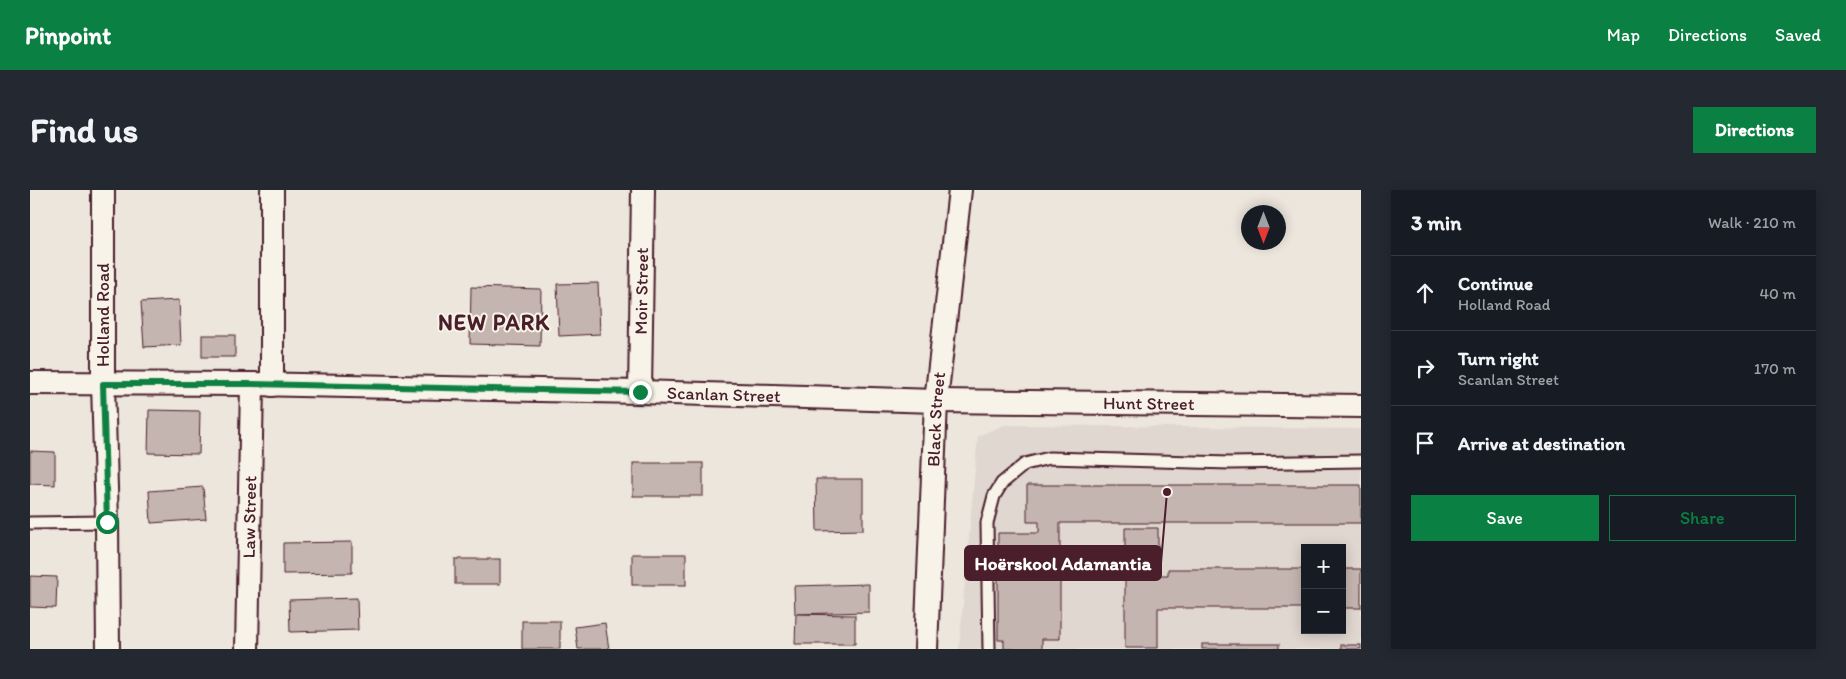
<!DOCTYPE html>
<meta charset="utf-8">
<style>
body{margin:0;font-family:Itim,sans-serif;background:#242831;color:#f1f3f6}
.controls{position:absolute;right:15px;bottom:15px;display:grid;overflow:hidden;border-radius:0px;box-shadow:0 2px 12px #0003}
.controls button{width:45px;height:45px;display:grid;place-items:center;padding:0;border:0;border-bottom:1px solid #363941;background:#171b24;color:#f1f3f6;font:25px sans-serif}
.compass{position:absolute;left:1211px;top:15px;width:45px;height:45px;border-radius:50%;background:#171b24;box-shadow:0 2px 12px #0003;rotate:180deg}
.stop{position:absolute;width:15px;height:15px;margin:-11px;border:4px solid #0b8043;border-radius:50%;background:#fff}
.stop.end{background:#0b8043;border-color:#fff;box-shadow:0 1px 5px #0008}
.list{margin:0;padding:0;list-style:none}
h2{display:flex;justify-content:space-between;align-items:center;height:65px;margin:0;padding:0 20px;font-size:21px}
h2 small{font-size:16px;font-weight:400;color:#9ea1a6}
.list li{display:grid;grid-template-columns:32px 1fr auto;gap:15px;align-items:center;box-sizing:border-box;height:75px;padding:0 20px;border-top:1px solid #363941}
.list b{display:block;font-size:19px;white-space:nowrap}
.list p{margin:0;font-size:16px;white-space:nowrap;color:#9ea1a6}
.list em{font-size:16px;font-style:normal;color:#9ea1a6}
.actions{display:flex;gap:10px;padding:15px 20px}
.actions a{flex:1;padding:11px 0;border:1px solid #0b8043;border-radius:0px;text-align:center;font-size:18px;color:#0b8043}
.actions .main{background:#0b8043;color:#fff}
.icon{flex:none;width:28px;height:28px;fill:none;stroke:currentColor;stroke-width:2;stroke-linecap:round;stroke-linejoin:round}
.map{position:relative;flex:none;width:1331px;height:459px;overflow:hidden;border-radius:0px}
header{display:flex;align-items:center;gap:30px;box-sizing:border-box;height:70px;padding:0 25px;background:#0b8043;color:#fff}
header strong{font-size:24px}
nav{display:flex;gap:28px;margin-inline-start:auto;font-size:18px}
.intro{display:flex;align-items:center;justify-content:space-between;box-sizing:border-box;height:120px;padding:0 30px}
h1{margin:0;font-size:35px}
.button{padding:12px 22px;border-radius:0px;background:#0b8043;color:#fff;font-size:18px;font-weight:700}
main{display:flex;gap:30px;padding:0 30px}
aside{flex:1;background:#171b24;border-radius:0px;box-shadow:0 2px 12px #0003}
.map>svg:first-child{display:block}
.built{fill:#e0d7d0;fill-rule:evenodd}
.building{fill:#c4b5b0;stroke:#4a1f2b}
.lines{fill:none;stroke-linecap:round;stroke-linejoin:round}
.lane-casing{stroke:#4a1f2b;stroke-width:15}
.street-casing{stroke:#4a1f2b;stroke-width:26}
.lane{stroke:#f7f3e8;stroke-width:11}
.street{stroke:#f7f3e8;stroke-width:22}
.route{stroke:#0b8043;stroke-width:6}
.labels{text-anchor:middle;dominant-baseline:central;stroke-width:4;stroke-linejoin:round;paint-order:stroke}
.street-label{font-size:18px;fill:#4a1f2b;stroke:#f7f3e8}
.district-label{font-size:22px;font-weight:bold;letter-spacing:1px;fill:#4a1f2b;stroke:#f7f3e8}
.leader{fill:none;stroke:#4a1f2b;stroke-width:2}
.callout-dot{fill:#4a1f2b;stroke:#f7f3e8;stroke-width:2}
.callout{fill:#4a1f2b;stroke:#4a1f2b;stroke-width:2}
.callout-label{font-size:19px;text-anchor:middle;font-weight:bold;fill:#fff}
</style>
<header>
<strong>Pinpoint</strong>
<nav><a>Map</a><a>Directions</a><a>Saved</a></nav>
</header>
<div class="intro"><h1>Find us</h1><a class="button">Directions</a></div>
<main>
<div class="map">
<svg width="1331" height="459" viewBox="0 0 1331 459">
<rect width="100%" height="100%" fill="#ece6dd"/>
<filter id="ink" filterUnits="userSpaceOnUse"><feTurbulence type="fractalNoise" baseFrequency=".02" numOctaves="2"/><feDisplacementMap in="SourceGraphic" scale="10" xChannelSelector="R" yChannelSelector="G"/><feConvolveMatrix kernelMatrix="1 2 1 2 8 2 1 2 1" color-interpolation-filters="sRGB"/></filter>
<g filter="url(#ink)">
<path class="built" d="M974,235L1331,239V459H929L948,246ZM1275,358H1312V440H1275Z"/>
<g class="building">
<polygon points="568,93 570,144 529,146 527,94"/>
<polygon points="441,97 511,99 510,156 440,154"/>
<polygon points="149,110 151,155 114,157 111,112"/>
<rect x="172" y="145" width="33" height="22"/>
<polygon points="119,220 170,221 169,264 118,263"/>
<polygon points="0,261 25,262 25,295 0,294"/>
<rect x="603" y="273" width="70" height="33"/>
<polygon points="786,289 833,289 833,340 787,341"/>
<polygon points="997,295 1331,295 1331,333 1030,333 1030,449 1012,449 1012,459 974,459 974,450 968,450 968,343 1009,343 1009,332 997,332"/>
<polygon points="173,297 176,329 121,333 119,301"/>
<polygon points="1095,338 1128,338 1128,385 1138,385 1138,379 1275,379 1275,418 1128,418 1128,458 1095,458"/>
<polygon points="322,352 322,383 253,384 253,353"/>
<rect x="602" y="364" width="54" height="31"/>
<rect x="425" y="369" width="45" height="25"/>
<rect x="1312" y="379" width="19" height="39"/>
<polygon points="0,386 27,387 26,418 0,417"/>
<polygon points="839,394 839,422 765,424 764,396"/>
<polygon points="327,408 328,440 260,442 259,410"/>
<polygon points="766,424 825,425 825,454 765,454"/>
<rect x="492" y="431" width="38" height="28"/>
<polygon points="575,433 579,459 548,459 545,437"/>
<rect x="1172" y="454" width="77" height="5"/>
<rect x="1311" y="455" width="20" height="4"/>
</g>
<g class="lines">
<g class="lane-casing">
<g id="lane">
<polyline points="0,333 77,332"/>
<polyline points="959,459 957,333 964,306 972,293 995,274 1019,268 1200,273 1331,271"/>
</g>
</g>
<g class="street-casing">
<g id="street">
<polyline points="73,0 73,194 77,332 78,459"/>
<polyline points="242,0 242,195"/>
<path id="s1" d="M0,193L222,194L610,202L906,211L1331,216"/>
<path id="s2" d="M610,202L613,0"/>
<path id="s3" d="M217,459L222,194"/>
<path id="s4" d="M896,459L906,211L930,0"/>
</g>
</g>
<use href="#lane" class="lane"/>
<use href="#street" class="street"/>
</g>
</g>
<g class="lines" filter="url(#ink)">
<polyline class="route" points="77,332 73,194 222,194 610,202"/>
</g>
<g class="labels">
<g class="street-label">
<text stroke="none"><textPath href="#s2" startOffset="101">Moir Street</textPath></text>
<text transform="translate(73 125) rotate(-90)">Holland Road</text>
<text stroke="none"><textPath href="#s1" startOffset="694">Scanlan Street</textPath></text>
<text stroke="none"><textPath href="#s1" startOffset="1119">Hunt Street</textPath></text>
<text stroke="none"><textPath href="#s4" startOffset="230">Black Street</textPath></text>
<text stroke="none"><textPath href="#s3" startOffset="132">Law Street</textPath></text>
</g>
<g class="district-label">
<text x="464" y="132">NEW PARK</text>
</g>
</g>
<path class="leader" d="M1137 302L1131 373"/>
<circle class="callout-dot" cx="1137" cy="302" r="5"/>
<rect class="callout" x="935" y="356" width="196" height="34" rx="5"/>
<g class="callout-label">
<text x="1033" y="380">Hoërskool Adamantia</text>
</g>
</svg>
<div class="controls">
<button>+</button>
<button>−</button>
</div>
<svg class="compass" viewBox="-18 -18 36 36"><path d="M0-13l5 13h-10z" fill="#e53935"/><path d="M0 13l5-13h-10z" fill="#9ea1a6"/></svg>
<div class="stop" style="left:77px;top:332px"></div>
<div class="stop end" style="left:610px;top:202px"></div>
</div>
<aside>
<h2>3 min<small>Walk · 210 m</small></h2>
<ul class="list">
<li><svg class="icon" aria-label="ahead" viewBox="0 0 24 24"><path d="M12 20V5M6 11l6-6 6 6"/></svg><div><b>Continue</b><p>Holland Road</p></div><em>40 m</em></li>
<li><svg class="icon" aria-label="right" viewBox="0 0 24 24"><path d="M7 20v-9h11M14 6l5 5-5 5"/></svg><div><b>Turn right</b><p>Scanlan Street</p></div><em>170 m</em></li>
<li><svg class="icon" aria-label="arrive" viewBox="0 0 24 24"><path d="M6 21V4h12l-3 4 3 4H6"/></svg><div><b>Arrive at destination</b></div></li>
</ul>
<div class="actions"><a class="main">Save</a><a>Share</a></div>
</aside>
</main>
